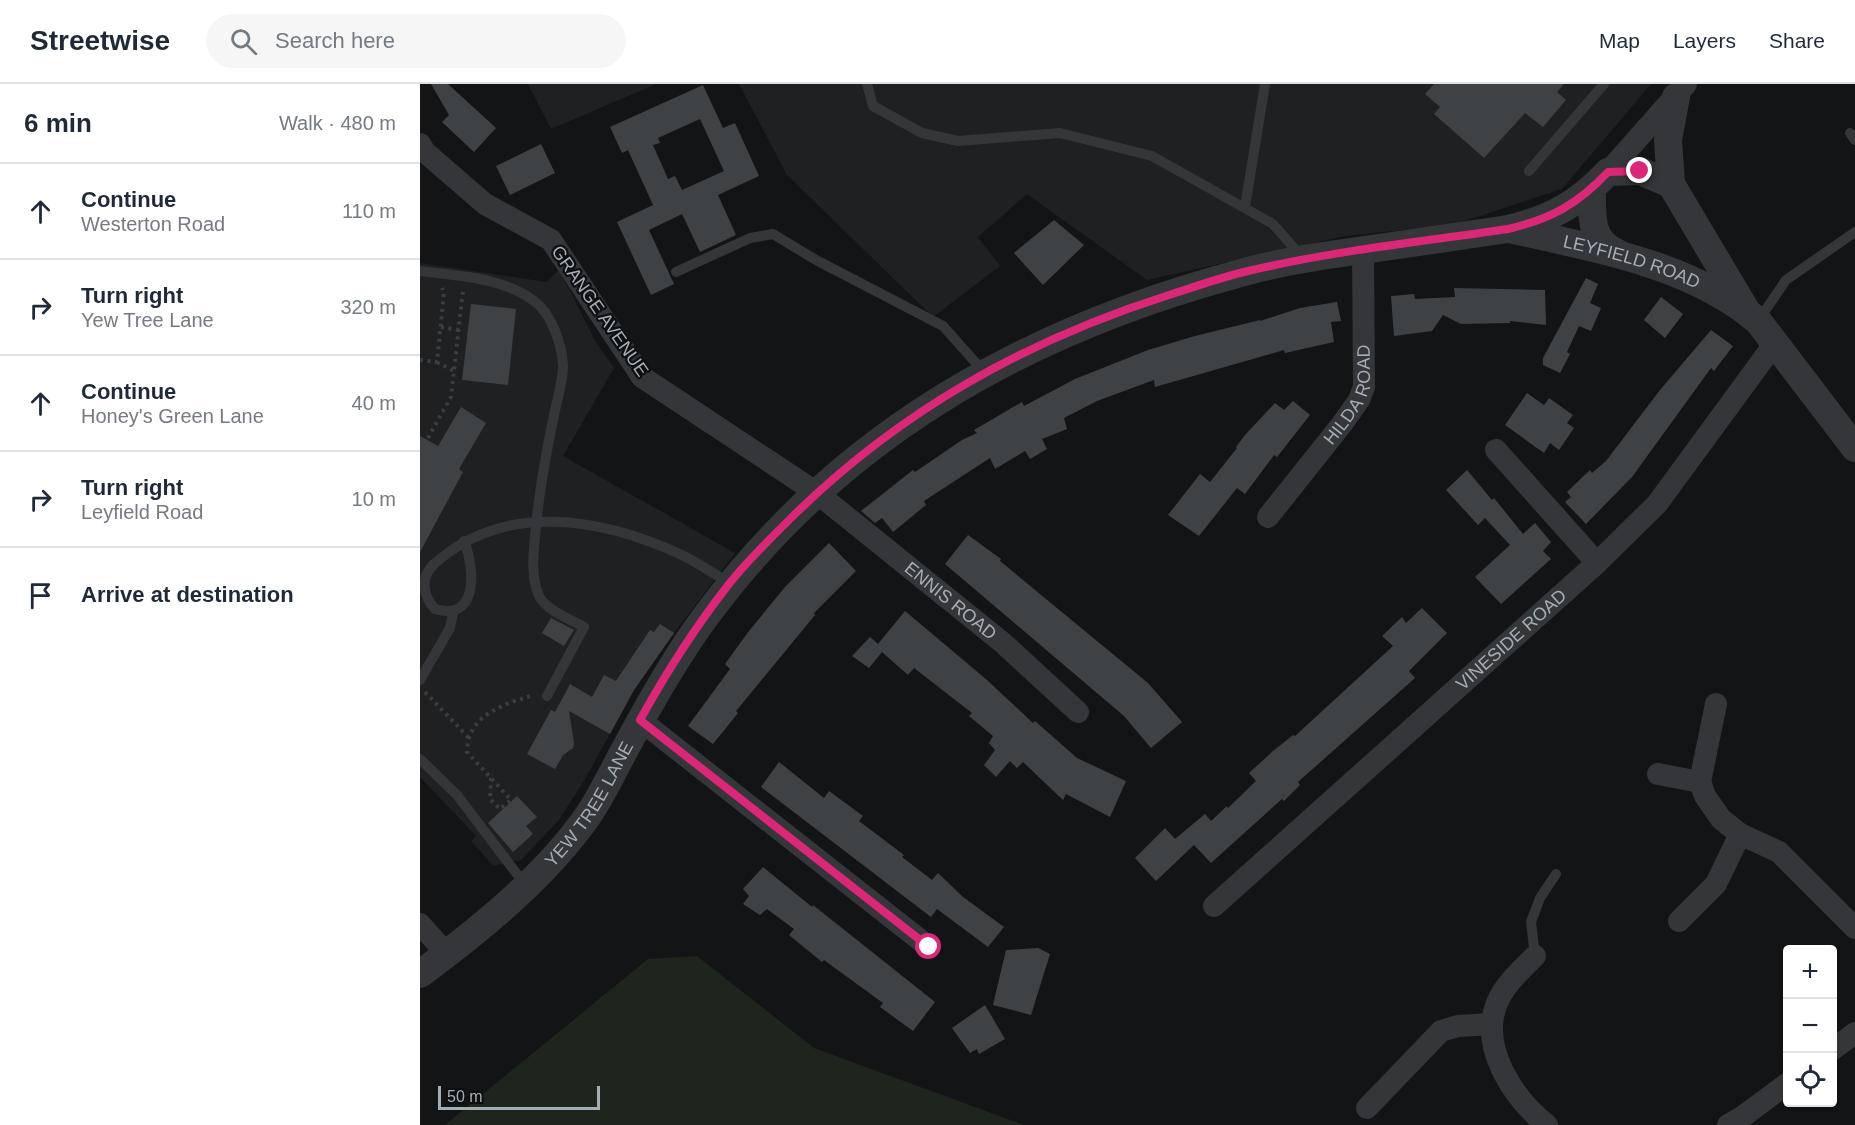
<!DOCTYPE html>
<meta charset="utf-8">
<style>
body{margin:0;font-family:Arial,sans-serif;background:#f6f6f7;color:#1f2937}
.controls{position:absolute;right:18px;bottom:18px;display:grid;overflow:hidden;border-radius:6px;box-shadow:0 2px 4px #0004}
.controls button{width:54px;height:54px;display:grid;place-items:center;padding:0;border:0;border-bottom:2px solid #e0e1e3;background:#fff;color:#1f2937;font:30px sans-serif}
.scale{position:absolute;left:18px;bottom:15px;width:162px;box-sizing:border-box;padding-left:6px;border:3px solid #a4aeb6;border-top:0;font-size:16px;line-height:21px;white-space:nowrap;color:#a4aeb6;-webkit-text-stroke:4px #0e0f10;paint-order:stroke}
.stop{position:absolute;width:18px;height:18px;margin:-14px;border:4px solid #db2777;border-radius:50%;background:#fff}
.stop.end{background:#db2777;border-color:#fff;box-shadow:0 2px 6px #0008}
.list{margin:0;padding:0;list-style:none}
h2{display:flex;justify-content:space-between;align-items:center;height:78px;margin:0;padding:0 24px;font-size:26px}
h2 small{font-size:20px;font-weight:400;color:#747a83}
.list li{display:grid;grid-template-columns:39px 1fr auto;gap:18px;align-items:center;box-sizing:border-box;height:96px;padding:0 24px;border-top:2px solid #e0e1e3}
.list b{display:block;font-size:22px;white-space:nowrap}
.list p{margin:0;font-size:20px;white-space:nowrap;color:#747a83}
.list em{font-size:20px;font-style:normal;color:#747a83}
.icon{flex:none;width:33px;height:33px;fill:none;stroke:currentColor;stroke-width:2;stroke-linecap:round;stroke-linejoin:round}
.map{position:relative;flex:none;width:1435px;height:1041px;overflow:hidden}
header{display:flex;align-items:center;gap:36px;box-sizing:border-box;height:84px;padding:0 30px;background:#fff;border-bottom:2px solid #e0e1e3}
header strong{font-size:28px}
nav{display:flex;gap:33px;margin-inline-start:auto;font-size:21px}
.search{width:420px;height:54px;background:#f6f6f7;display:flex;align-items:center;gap:15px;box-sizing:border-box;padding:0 21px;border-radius:33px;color:#747a83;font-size:22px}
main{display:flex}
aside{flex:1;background:#fff}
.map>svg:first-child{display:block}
.built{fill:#1f2022}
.green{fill:#1e251d}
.building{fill:#3f4245;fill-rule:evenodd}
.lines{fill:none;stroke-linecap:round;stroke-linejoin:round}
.path{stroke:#3a3e41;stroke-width:4;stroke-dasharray:3 4.5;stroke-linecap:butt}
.service{stroke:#34363a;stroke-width:10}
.minor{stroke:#34363a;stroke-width:22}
.tertiary{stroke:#34363a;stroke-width:28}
.route{stroke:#db2777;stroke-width:8}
.labels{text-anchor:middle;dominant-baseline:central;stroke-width:4.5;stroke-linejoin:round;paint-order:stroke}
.street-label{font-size:18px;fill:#a4aeb6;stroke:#0e0f10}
</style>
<header>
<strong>Streetwise</strong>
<div class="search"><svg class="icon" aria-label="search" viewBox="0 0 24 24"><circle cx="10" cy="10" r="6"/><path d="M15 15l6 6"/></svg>Search here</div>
<nav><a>Map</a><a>Layers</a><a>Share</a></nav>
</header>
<main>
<aside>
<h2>6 min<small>Walk · 480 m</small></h2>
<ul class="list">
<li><svg class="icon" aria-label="ahead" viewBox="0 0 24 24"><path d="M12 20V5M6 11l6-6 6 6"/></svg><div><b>Continue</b><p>Westerton Road</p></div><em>110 m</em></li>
<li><svg class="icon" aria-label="right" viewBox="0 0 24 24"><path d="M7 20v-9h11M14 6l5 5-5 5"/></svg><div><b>Turn right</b><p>Yew Tree Lane</p></div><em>320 m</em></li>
<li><svg class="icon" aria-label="ahead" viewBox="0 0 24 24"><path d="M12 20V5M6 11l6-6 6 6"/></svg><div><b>Continue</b><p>Honey's Green Lane</p></div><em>40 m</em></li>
<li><svg class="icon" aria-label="right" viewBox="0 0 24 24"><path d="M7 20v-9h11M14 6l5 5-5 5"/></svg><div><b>Turn right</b><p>Leyfield Road</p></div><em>10 m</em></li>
<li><svg class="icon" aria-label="arrive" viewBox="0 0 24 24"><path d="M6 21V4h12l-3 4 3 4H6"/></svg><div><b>Arrive at destination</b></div></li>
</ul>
</aside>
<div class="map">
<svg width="1435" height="1041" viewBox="0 0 1435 1041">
<rect width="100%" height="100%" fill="#131415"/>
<g class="built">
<polygon points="108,0 236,0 131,45"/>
<polygon points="319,0 1231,0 1142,105 1032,141 925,152 727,196 607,110 558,153 580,182 513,233 367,91"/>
<polygon points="0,179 127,198 138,186 152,210 174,255 194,284 143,372 315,469 254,549 214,606 165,695 139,736 101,776 73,782 51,757 56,752 0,693"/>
</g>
<polygon class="green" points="277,872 394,964 604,1041 25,1041 228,875"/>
<g class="building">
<polygon points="11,0 28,0 76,44 54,68 22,38 29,31"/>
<polygon points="1014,0 1144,0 1137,8 1146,16 1123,43 1105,29 1064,74 1014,30 1020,23 1005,10"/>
<path d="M283,1L303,44L315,39L339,92L298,111L316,151L280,168L262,130L229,146L254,200L231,211L197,138L233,121L208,66L202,69L190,43ZM280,35L304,87L262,106L255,92L248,95L233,61L240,59L238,54Z"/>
<polygon points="121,60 135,89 90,111 76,82"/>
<polygon points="634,136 664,161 623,201 594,169"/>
<polygon points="1166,194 1178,200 1170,219 1181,224 1171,247 1159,242 1147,268 1150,270 1140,289 1123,281 1123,274"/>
<polygon points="1034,204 1125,206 1126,241 1090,237 1090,239 1041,240 1023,231 1012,247 974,252 971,212 994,210 995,215 1035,213"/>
<polygon points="1241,213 1263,230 1245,254 1224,236"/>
<polygon points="917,218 921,237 911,238 914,258 865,269 864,266 735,303 734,296 677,317 644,334 647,345 622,355 627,365 610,375 605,367 575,385 570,374 504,417 506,421 473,448 462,434 455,439 441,427 493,386 495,388 542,356 557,349 554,346 602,318 604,322 655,295 728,266 775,252 840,236 840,237 880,224"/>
<polygon points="51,220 96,225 88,301 42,296"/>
<polygon points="1291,246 1313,262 1294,287 1291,284 1212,393 1166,440 1145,418 1151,413 1147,408 1170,386 1172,389 1186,377 1240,306"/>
<polygon points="1107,309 1124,321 1129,314 1153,331 1147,339 1154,344 1139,366 1130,359 1124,369 1085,341"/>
<polygon points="873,317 890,331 857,373 854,371 825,410 817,404 779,452 748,431 780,390 790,398 817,364 816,363 825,351 855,319 864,326"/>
<polygon points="41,323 66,339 39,385 43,388 0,468 0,352 18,362"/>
<polygon points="1047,386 1072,416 1074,414 1103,450 1115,439 1131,458 1123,467 1131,475 1081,520 1055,493 1090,461 1065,434 1058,441 1026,406"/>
<polygon points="548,451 581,475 580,477 728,599 762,638 731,664 704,632 525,480"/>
<polygon points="409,459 436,487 394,529 395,531 316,627 318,629 293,660 268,642 310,585 305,580 329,547 365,503"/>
<polygon points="1002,524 1027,549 989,587 995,594 878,698 880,701 864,717 862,715 791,779 774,761 736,797 715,774 745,744 755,755 785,730 791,737 807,722 808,724 836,697 829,689 853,667 873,651 875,652 973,562 962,552 982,533 986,539"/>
<polygon points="485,527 567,596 613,639 615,637 657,674 706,697 690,733 646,710 643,716 603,678 597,684 590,677 576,693 564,681 575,666 569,659 573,652 549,632 552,629 494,584 488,591 462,568 449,584 432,572 450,553 458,560"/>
<polygon points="131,534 154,546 144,562 122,549"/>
<polygon points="240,540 254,549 214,606 190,650 149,627 154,659 153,664 143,671 135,685 107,670 131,626 135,628 150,600 172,613 184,591 196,597 230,546 234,548"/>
<polygon points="359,678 404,714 409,707 443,732 439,737 484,771 482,773 512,796 518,789 543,813 584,843 568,863 517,825 511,833 341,703"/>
<polygon points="97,712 117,733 106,742 113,750 93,768 68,739"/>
<polygon points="343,783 392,823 393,821 515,918 493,947 460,923 463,919 404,876 402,878 369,851 374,845 347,825 340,831 323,820 329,812 323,805"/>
<polygon points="618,864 630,870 611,931 573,921 586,866"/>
<polygon points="565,921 585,955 559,970 557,965 550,969 532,944"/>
</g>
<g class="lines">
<g class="path">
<polyline points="21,243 39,246"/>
<polyline points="0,276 17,278 24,209 22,204"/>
<polyline points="17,278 34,287"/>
<polyline points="8,354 31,313 43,206"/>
<polyline points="5,608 48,653"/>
<path d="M71,694L70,715L80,725L91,716L47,668C47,631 84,620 114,611"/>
</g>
<g class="service">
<polyline points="447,0 453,22 502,49 538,57 640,49 732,72 853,140 881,172"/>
<polyline points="1430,49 1435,56"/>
<polyline points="1109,87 1184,0"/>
<polyline points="825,123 845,0"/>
<path d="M0,187C37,192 83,193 114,217C132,230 142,261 143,282C143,299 136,319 133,336C125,375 118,413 115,453C113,472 111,494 119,512C127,527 150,535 164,543L127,612"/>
<polyline points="256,188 330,154 353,150 396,176 523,242 564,288"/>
<polyline points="1338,237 1366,196 1435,148"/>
<path d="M44,457C55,484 59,538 15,525C3,512 0,495 13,481C84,416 182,434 262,471C278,479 294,490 310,499"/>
<polyline points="0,596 30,544 33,528"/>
<polyline points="0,675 37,711 106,802"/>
<polyline points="1115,872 1111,838 1120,814 1136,790"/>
</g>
<g class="minor">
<path id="s1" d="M0,60L5,68L65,120L131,156L222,293L397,409L583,559L658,628"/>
<polyline points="1188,88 1266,0"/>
<polyline points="1076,366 1177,479"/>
<path id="s2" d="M848,433L922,340L939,316L944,303L943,166"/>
<polyline points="220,636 509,863"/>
<polyline points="1238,690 1280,698 1296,620"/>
<polyline points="1280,698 1285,712 1301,735 1320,750 1359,768 1435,844"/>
<path id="s3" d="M794,822L1177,479L1237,420L1355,259"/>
<polyline points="1259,837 1296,800 1320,750"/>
<polyline points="0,840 27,870"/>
<path d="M1115,872C1101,886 1084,901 1077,919C1059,963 1093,1014 1127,1041"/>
<polyline points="1412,966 1435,949"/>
<polyline points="947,1024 1021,947 1038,942 1072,940"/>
<polyline points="1308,1041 1322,1033 1368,999"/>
</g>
<g class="tertiary">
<polyline points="1251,100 1248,56 1256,13"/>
<path d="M1172,105C1172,131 1169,158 1198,169"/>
<path id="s4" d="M1090,145C1175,165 1269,179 1338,237L1435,364"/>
<path id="s5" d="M0,890C59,846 124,794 167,733C181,713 192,689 204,667C228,622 253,577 283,536C417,352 604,247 821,189C863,177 907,171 951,165C996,158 1042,152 1088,145C1131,135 1158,120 1188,88L1220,87L1251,100L1327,228"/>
</g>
</g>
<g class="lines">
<path class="route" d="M509,863L220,636C246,589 276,542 309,500C327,477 349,456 370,435C478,328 604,257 749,211C774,203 799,194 824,188C911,167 1000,158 1088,145C1131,135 1158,120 1188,88L1220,87"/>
</g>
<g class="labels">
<g class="street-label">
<text stroke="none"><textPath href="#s4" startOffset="126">LEYFIELD ROAD</textPath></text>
<text transform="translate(180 227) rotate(55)">GRANGE AVENUE</text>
<text stroke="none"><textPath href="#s2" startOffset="150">HILDA ROAD</textPath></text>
<text stroke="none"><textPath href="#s1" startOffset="710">ENNIS ROAD</textPath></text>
<text stroke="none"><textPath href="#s3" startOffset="399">VINESIDE ROAD</textPath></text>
<text stroke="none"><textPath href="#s5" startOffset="242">YEW TREE LANE</textPath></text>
</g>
</g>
</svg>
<div class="controls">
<button>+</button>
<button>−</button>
<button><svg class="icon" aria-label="locate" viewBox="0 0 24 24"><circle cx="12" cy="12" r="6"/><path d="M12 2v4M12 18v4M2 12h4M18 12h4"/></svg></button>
</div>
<div class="scale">50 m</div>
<div class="stop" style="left:509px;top:863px"></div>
<div class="stop end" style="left:1220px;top:87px"></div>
</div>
</main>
